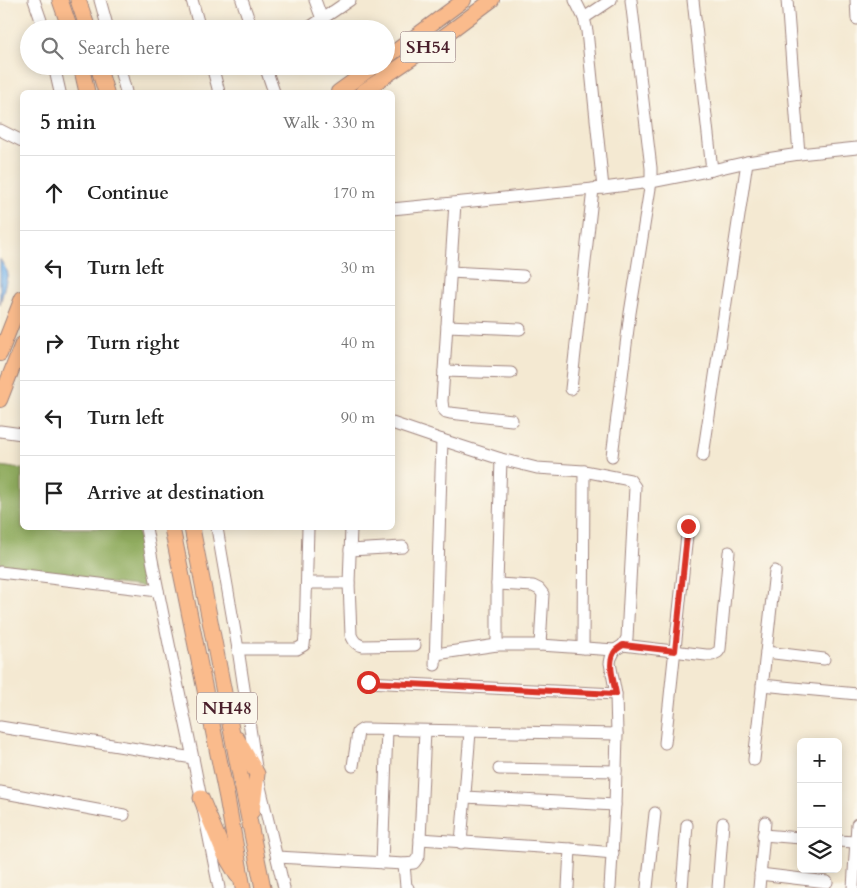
<!DOCTYPE html>
<meta charset="utf-8">
<style>
body{margin:0;font-family:Cardo,serif;background:#f6f6f6;color:#222}
.controls{position:absolute;right:15px;bottom:15px;display:grid;overflow:hidden;border-radius:8px;box-shadow:0 2px 12px #0003}
.controls button{width:45px;height:45px;display:grid;place-items:center;padding:0;border:0;border-bottom:1px solid #e0e0e0;background:#fff;color:#222;font:25px sans-serif}
.stop{position:absolute;width:15px;height:15px;margin:-11px;border:4px solid #d93025;border-radius:50%;background:#fff}
.stop.end{background:#d93025;border-color:#fff;box-shadow:0 1px 5px #0008}
.list{margin:0;padding:0;list-style:none}
h2{display:flex;justify-content:space-between;align-items:center;height:65px;margin:0;padding:0 20px;font-size:21px}
h2 small{font-size:16px;font-weight:400;color:#767676}
.list li{display:grid;grid-template-columns:32px 1fr auto;gap:15px;align-items:center;box-sizing:border-box;height:75px;padding:0 20px;border-top:1px solid #e0e0e0}
.list b{display:block;font-size:19px;white-space:nowrap}
.list em{font-size:16px;font-style:normal;color:#767676}
.icon{flex:none;width:28px;height:28px;fill:none;stroke:currentColor;stroke-width:2;stroke-linecap:round;stroke-linejoin:round}
.map{position:relative;flex:none;width:857px;height:888px;overflow:hidden}
.search{position:absolute;background:#fff;box-shadow:0 2px 12px #0003;left:20px;top:20px;width:375px;height:55px;display:flex;align-items:center;gap:12px;box-sizing:border-box;padding:0 18px;border-radius:28px;color:#767676;font-size:19px}
.panel{position:absolute;background:#fff;box-shadow:0 2px 12px #0003;left:20px;top:90px;width:375px;height:440px;border-radius:8px}
.map>svg:first-child{display:block}
.forest{fill:#90ac5e;stroke:#6d6644}
.water{fill:#79b5eb;stroke:#626a8b}
.lines{fill:none;stroke-linecap:round;stroke-linejoin:round}
.minor-casing{stroke:#9f847e;stroke-width:13}
.major-casing{stroke:#9f847e;stroke-width:16}
.highway-casing{stroke:#9f847e;stroke-width:17}
.minor{stroke:#fff;stroke-width:11}
.major{stroke:#fabb8c;stroke-width:14}
.highway{stroke:#fabb8c;stroke-width:15}
.route{stroke:#d93025;stroke-width:6}
.labels{text-anchor:middle;dominant-baseline:central;stroke-width:5;stroke-linejoin:round;paint-order:stroke}
.shield{fill:#fbf7ec;stroke:#7f6065;stroke-width:1}
.shield-label{font-size:18px;font-weight:bold;fill:#4a1f2b}
</style>
<div class="map">
<svg width="857" height="888" viewBox="0 0 857 888">
<rect width="100%" height="100%" fill="#fbf7ec"/>
<filter id="ink" filterUnits="userSpaceOnUse"><feTurbulence type="fractalNoise" baseFrequency=".02" numOctaves="2"/><feDisplacementMap in="SourceGraphic" scale="10" xChannelSelector="R" yChannelSelector="G"/><feConvolveMatrix kernelMatrix="1 2 1 2 8 2 1 2 1" color-interpolation-filters="sRGB"/></filter>
<filter id="wash" filterUnits="userSpaceOnUse"><feTurbulence type="fractalNoise" baseFrequency=".0096" numOctaves="4" result="noise"/><feDisplacementMap in="SourceGraphic" scale="20" xChannelSelector="R" yChannelSelector="G"/><feGaussianBlur stdDeviation="1.12" result="paint"/><feColorMatrix in="noise" values="0 0 0 0 0 0 0 0 0 0 0 0 0 0 0 0 0 1.4 0 .05"/><feComposite in="paint" operator="in"/></filter>
<g filter="url(#wash)">
<rect width="100%" height="100%" fill="#f4e9d2"/>
<polygon class="forest" points="0,466 22,469 22,528 137,528 149,588 0,569"/>
<polygon class="water" points="0,259 8,273 0,304"/>
</g>
<g filter="url(#ink)">
<g class="lines">
<g class="minor-casing">
<g id="minor">
<polyline points="34,0 44,29"/>
<polyline points="100,0 108,29"/>
<polyline points="192,0 200,29"/>
<polyline points="242,0 252,29"/>
<polyline points="575,0 584,18 587,31 603,188"/>
<polyline points="693,0 712,170"/>
<polyline points="787,0 799,154"/>
<polyline points="856,0 857,19"/>
<polyline points="584,18 611,0"/>
<polyline points="322,19 350,0"/>
<polyline points="307,29 322,19 315,0"/>
<polyline points="54,66 60,92"/>
<polyline points="119,66 126,92"/>
<polyline points="212,66 219,92"/>
<polyline points="265,66 274,92"/>
<polyline points="0,130 22,141"/>
<polyline points="455,203 442,401 443,409 446,412 450,413 512,420"/>
<polyline points="392,209 603,188 651,182 712,170 747,162 799,154 857,148"/>
<polyline points="450,272 523,276"/>
<polyline points="447,326 520,329"/>
<polyline points="444,371 511,373"/>
<polyline points="571,389 593,189"/>
<polyline points="392,423 442,440 501,459 537,468 584,471 630,480 635,487 627,638 623,645 615,650 611,658 610,663 616,694 617,734 615,805 610,888"/>
<polyline points="0,431 22,434"/>
<polyline points="612,456 630,313 651,182 651,168 631,0"/>
<polyline points="703,456 747,162"/>
<path d="M146,528C160,605 177,681 193,758C202,801 210,845 219,888"/>
<polyline points="217,528 238,649 257,774 284,888"/>
<path d="M351,528L349,583L351,635C354,642 356,644 363,646L415,645"/>
<polyline points="350,550 403,547"/>
<polyline points="0,572 158,591"/>
<polyline points="307,583 349,583"/>
<polyline points="497,584 533,586 539,589 543,594 540,645"/>
<polyline points="497,645 497,584 501,459"/>
<polyline points="623,645 706,655 712,655 718,652 720,649 729,552"/>
<polyline points="583,648 584,471"/>
<polyline points="238,649 297,649 304,645 305,636 308,528"/>
<polyline points="766,652 824,659"/>
<polyline points="436,654 497,645 540,645 615,650"/>
<polyline points="435,665 442,440"/>
<polyline points="367,682 616,694"/>
<polyline points="762,685 857,694"/>
<polyline points="0,727 193,758"/>
<polyline points="665,743 688,526"/>
<polyline points="754,760 775,571"/>
<polyline points="353,766 358,732 363,729 617,734"/>
<polyline points="499,769 616,771"/>
<polyline points="0,792 124,815"/>
<polyline points="465,797 615,805"/>
<polyline points="763,835 801,838"/>
<polyline points="420,839 570,849 613,853"/>
<polyline points="838,841 855,842"/>
<polyline points="461,843 470,732"/>
<polyline points="277,857 404,864 414,863 419,856 420,839 425,731"/>
<polyline points="382,863 387,730"/>
<polyline points="404,864 406,887 408,888"/>
<polyline points="760,874 827,882"/>
<polyline points="568,888 570,849"/>
<polyline points="647,888 655,813"/>
<polyline points="682,888 687,825"/>
<polyline points="718,888 723,823"/>
<polyline points="759,888 765,822"/>
<polyline points="853,888 857,824"/>
</g>
</g>
<g class="major-casing">
<g id="major">
<polyline points="386,58 464,0"/>
<polyline points="338,92 374,66"/>
<polyline points="362,92 436,42 492,0"/>
<polyline points="0,354 22,298"/>
<polyline points="0,400 22,344"/>
</g>
</g>
<g class="highway-casing">
<g id="highway">
<polyline points="60,0 70,29"/>
<polyline points="78,0 88,29"/>
<polyline points="81,66 87,92"/>
<polyline points="98,66 106,92"/>
<polyline points="172,528 227,798 243,888"/>
<polyline points="192,528 238,765 263,888"/>
<polyline points="237,739 257,774 252,811"/>
<polyline points="201,798 224,853 237,875"/>
</g>
</g>
<use href="#minor" class="minor"/>
<use href="#major" class="major"/>
<use href="#highway" class="highway"/>
</g>
</g>
<g class="lines" filter="url(#ink)">
<path class="route" d="M368,682L616,694C614,681 606,661 616,650C618,648 620,647 623,645L675,651L688,526"/>
</g>
<g class="labels">
<g class="shield">
<rect x="400.5" y="31.5" width="55" height="31" rx="4"/>
<rect x="197" y="692.5" width="60" height="31" rx="4"/>
</g>
<g class="shield-label">
<text x="428" y="47">SH54</text>
<text x="227" y="708">NH48</text>
</g>
</g>
</svg>
<div class="controls">
<button>+</button>
<button>−</button>
<button><svg class="icon" aria-label="layers" viewBox="0 0 24 24"><path d="M12 4l9 5-9 5-9-5zM3 14l9 5 9-5"/></svg></button>
</div>
<div class="stop" style="left:368px;top:682px"></div>
<div class="stop end" style="left:688px;top:526px"></div>
<div class="search"><svg class="icon" aria-label="search" viewBox="0 0 24 24"><circle cx="10" cy="10" r="6"/><path d="M15 15l6 6"/></svg>Search here</div>
<section class="panel">
<h2>5 min<small>Walk · 330 m</small></h2>
<ul class="list">
<li><svg class="icon" aria-label="ahead" viewBox="0 0 24 24"><path d="M12 20V5M6 11l6-6 6 6"/></svg><div><b>Continue</b></div><em>170 m</em></li>
<li><svg class="icon" aria-label="left" viewBox="0 0 24 24"><path d="M17 20v-9H6M10 6l-5 5 5 5"/></svg><div><b>Turn left</b></div><em>30 m</em></li>
<li><svg class="icon" aria-label="right" viewBox="0 0 24 24"><path d="M7 20v-9h11M14 6l5 5-5 5"/></svg><div><b>Turn right</b></div><em>40 m</em></li>
<li><svg class="icon" aria-label="left" viewBox="0 0 24 24"><path d="M17 20v-9H6M10 6l-5 5 5 5"/></svg><div><b>Turn left</b></div><em>90 m</em></li>
<li><svg class="icon" aria-label="arrive" viewBox="0 0 24 24"><path d="M6 21V4h12l-3 4 3 4H6"/></svg><div><b>Arrive at destination</b></div></li>
</ul>
</section>
</div>
